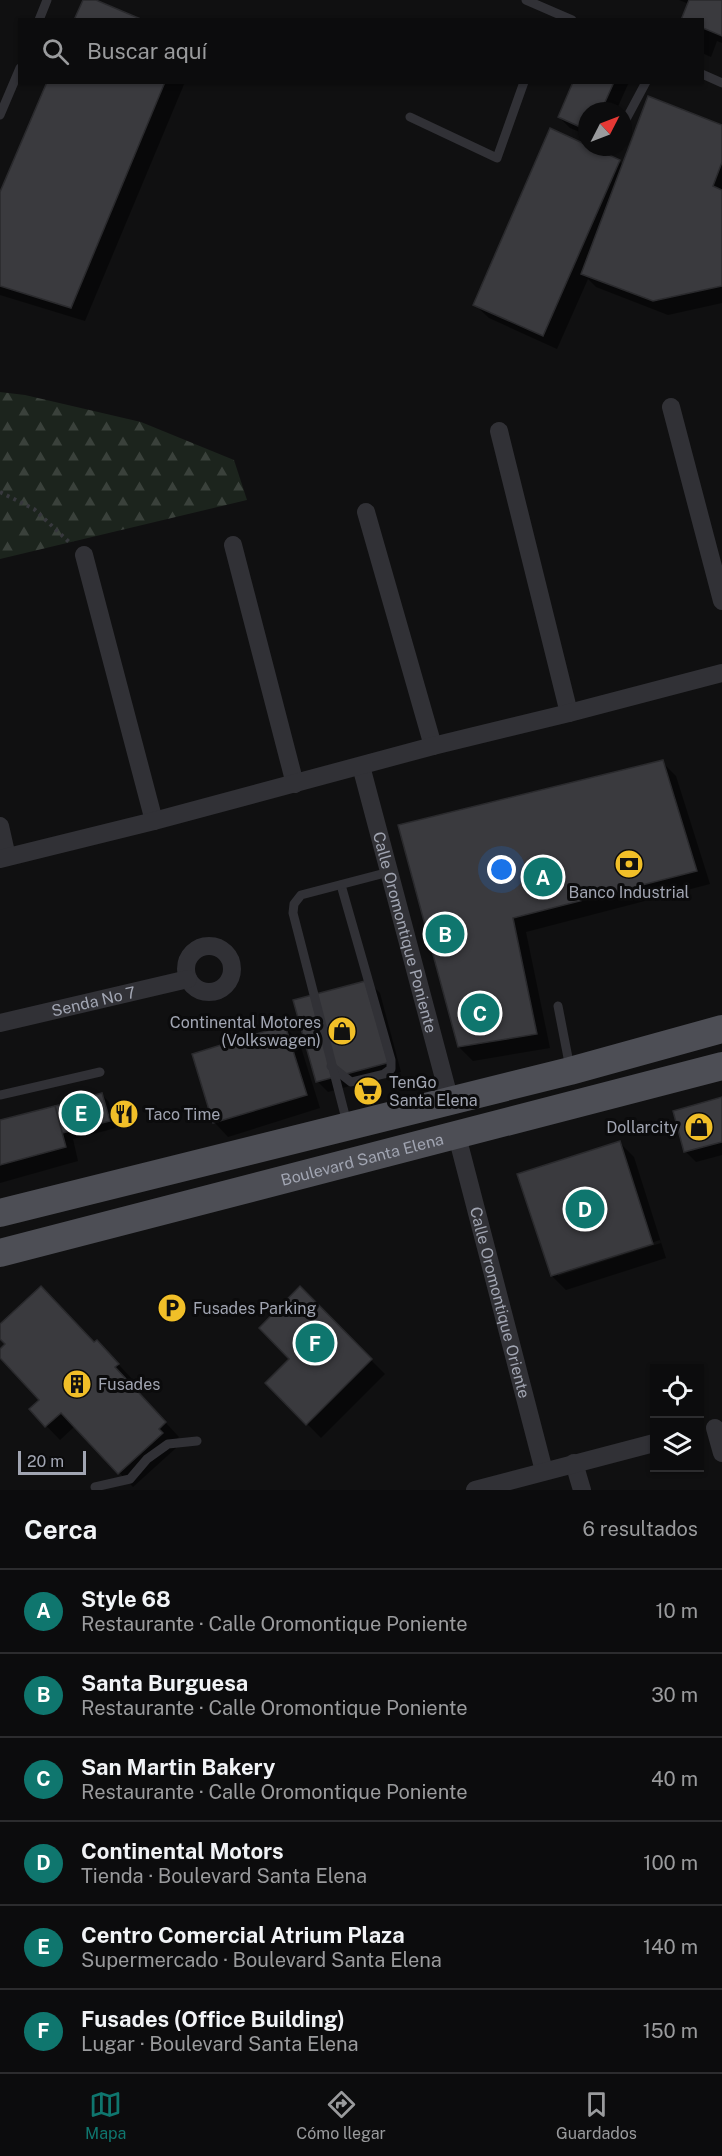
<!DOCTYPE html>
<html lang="es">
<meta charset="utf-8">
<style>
body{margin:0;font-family:"Public Sans",sans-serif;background:#1a1a1b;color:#f1f3f6}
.controls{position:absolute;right:18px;bottom:18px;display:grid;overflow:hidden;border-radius:0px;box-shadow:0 2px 4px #0004}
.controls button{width:54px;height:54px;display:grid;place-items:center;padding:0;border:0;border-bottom:2px solid #2c2c2e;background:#0c0c0d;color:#f1f3f6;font:30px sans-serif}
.compass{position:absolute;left:578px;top:102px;width:54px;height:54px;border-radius:50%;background:#0c0c0d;box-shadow:0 2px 4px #0004;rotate:48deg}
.scale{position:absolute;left:18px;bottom:15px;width:68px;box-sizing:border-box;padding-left:6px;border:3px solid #a1a5b2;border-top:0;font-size:16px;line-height:21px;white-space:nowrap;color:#a1a5b2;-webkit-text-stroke:4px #0b0b0c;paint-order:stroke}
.you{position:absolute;left:502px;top:870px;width:21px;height:21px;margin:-15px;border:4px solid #fff;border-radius:50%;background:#1a73e8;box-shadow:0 0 0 9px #1a73e833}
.badge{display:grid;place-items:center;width:39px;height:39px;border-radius:50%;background:#0f766e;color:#fff;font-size:20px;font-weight:700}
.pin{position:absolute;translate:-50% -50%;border:3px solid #fff;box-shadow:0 2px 6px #0006}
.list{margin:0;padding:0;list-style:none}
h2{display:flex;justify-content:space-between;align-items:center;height:78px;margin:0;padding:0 24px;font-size:26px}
h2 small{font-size:20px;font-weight:400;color:#9a9b9d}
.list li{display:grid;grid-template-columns:39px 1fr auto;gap:18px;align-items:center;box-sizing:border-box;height:84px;padding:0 24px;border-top:2px solid #2c2c2e}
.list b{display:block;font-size:22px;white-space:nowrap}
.list p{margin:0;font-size:20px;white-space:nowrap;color:#9a9b9d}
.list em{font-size:20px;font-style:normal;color:#9a9b9d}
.icon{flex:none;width:33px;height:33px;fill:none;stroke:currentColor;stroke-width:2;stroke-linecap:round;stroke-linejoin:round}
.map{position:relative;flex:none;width:722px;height:1490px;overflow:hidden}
.search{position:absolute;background:#0c0c0d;box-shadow:0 2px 4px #0004;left:18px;right:18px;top:18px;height:66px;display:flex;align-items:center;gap:15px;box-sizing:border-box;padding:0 21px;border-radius:0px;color:#9a9b9d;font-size:22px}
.sheet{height:582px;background:#0c0c0d}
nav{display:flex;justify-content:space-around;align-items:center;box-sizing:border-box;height:84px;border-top:2px solid #2c2c2e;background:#0c0c0d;font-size:16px;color:#9a9b9d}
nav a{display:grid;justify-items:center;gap:3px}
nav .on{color:#0f766e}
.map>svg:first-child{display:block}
.forest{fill:url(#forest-firs)}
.shadow{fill:#0007;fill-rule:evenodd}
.building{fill:#3a3a3e;stroke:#2a2a2d;stroke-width:1.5}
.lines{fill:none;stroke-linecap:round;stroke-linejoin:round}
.path{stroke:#37383d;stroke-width:4;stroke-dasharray:3 4.5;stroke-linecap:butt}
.service{stroke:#313136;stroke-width:9}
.minor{stroke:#313136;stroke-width:18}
.primary{stroke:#4d4e55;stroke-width:28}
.labels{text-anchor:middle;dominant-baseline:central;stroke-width:6;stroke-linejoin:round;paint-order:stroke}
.poi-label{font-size:16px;fill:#a1a5b2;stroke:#0b0b0c;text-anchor:start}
.street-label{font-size:16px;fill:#a1a5b2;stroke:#0b0b0c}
</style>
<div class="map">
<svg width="722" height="1490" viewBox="0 0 722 1490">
<defs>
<pattern id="forest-firs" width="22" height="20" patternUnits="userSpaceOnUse" patternTransform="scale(1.5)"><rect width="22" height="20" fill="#1c241d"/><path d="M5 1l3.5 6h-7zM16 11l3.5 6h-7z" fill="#3a413b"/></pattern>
</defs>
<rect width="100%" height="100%" fill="#101011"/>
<polygon class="forest" points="0,392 25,395 141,422 234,460 247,500 0,559"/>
<g class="shadow">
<polygon points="679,0 722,0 722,43 717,41 711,57 702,53 702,20 689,4"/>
<polygon points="49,82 185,82 85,321 0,295 0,195"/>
<polygon points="575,82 629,82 616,111 587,111 587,135 570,128 559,117"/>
<polygon points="722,126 722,303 668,315 596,287 588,279 557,349 489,318 475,305 587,146 619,161 623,165"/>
<polygon points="662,762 676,776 710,884 526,932 550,1048 473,1061 459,1047 400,826"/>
<polygon points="369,982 380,993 401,1072 328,1092 317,1081"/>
<polygon points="285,1027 299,1041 320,1108 228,1137 215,1123 194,1055"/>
<polygon points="102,1095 109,1102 116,1128 73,1139 78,1161 0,1183 0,1122"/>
<polygon points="722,1099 722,1155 696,1162 685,1151"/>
<path d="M620,1143L634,1157L666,1258L566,1290L552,1276ZM660,1240L661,1243L558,1276V1272Z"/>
<polygon points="300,1289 385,1374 321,1438 267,1383 291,1359"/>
<polygon points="0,1326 94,1344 110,1355 131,1378 128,1382 179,1437 172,1443 176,1448 133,1487 75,1426 60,1440 31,1410 41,1400 0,1356 0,1351 8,1344 0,1336"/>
</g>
<g class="building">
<polygon points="83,0 96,0 143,20 74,20"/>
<polygon points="689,0 722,0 722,36 703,28 702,30 702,20 681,20"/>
<polygon points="47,82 165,82 71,308 0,286 0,192"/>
<polygon points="573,82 614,82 601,111 587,111 587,130 558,117"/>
<polygon points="648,96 722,125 722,162 713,186 722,190 722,286 653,301 581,274"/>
<polygon points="550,128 587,145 587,147 592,147 620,160 543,336 473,305"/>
<polygon points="663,760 697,871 513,918 537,1034 458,1047 398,825"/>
<polygon points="369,980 391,1062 316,1082 293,1000"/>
<polygon points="285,1025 307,1095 213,1123 192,1054"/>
<polygon points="102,1093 110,1121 62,1133 55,1106"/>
<polygon points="722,1097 722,1142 684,1152 673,1111"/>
<polygon points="55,1106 66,1147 0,1165 0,1120"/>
<polygon points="620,1141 653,1244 551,1276 517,1174"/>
<polygon points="41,1286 94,1342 97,1340 119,1364 115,1367 166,1422 159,1429 163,1433 118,1474 61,1413 45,1427 29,1409 39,1400 0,1358 0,1349 5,1344 0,1339 0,1324"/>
<polygon points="300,1286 372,1359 306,1425 265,1383 289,1359 259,1328"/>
</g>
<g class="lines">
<polyline class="path" points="0,492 34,509 69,542"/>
<g class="service">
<polyline points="526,0 572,20"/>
<polyline points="39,20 47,0"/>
<polyline points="702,74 722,83"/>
<polyline points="0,115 20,68"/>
<polyline points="410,117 497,158 524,82"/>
<polyline points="623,125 646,82"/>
<polyline points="558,1006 570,1068"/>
<polyline points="331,1066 351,1082 384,1074 391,1069 391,1060 341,885"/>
<polyline points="0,1095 100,1072"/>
<polyline points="347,1123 293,913 294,904 301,895 389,872"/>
<polyline points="95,1487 130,1479 147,1459 168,1444 197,1441"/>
</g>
<g class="minor">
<polyline points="671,407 722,601"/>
<polyline points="499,431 569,713"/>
<polyline points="366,512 433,746"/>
<polyline points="233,545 295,784"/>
<polyline points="84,555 154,821"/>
<path id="s1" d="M361,766L450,1101"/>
<polyline points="0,826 7,857"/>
<polyline points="0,859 154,821 433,746 569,713 722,673"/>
<circle cx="209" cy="969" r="23"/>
<path id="s2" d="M0,1023L188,979"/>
<path id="s3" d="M457,1136L544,1471"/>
<polyline points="715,1428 722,1453"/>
<polyline points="574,1463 582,1490"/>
<polyline points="475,1490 654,1443"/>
</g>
<g class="primary">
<polyline points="0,1213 570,1071 722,1029"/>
<path id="s4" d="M0,1253L722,1066"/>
</g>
</g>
<defs>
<g id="bank-disc" transform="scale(1.5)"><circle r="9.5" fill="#f1bf28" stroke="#0b0b0c"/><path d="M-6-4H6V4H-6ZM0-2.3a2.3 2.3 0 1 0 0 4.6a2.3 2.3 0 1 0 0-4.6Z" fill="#111"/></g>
<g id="shop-disc" transform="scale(1.5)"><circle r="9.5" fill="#f1bf28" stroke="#0b0b0c"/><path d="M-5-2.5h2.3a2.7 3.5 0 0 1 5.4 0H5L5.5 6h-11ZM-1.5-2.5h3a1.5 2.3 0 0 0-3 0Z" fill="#111"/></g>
<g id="supermarket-disc" transform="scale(1.5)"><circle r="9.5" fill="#f1bf28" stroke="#0b0b0c"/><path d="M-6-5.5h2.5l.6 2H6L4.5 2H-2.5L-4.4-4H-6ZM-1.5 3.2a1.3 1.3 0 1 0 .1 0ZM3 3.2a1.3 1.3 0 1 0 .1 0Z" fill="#111"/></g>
<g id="restaurant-disc" transform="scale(1.5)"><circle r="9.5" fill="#f1bf28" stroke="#0b0b0c"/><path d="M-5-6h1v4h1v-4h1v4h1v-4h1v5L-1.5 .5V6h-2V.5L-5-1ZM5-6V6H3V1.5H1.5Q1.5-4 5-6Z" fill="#111"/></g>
<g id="parking-disc" transform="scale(1.5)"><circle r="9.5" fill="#f1bf28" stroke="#0b0b0c"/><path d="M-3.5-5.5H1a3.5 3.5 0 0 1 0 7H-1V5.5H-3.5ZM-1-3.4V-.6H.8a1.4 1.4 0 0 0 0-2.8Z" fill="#111"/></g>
<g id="building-disc" transform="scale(1.5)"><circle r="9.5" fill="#f1bf28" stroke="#0b0b0c"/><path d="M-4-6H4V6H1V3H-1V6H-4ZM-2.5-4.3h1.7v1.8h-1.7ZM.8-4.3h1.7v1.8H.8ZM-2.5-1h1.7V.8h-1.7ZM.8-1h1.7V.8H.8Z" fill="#111"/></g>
</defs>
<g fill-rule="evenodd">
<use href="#bank-disc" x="629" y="864"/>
<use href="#shop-disc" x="342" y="1031"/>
<use href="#supermarket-disc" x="368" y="1091"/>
<use href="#restaurant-disc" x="124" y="1114"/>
<use href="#shop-disc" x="699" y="1127"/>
<use href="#parking-disc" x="172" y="1308"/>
<use href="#building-disc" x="77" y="1384"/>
</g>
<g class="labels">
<g class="poi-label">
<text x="629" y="892" text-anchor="middle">Banco Industrial</text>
<text x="321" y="1022" text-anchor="end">Continental Motores<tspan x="321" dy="18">(Volkswagen)</tspan></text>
<text x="389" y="1082">TenGo<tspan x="389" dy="18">Santa Elena</tspan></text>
<text x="145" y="1114">Taco Time</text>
<text x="678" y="1127" text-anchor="end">Dollarcity</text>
<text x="193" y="1308">Fusades Parking</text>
<text x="98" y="1384">Fusades</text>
</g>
<g class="street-label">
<text stroke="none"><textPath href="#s1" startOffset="172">Calle Oromontique Poniente</textPath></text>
<text stroke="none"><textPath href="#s2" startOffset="96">Senda No 7</textPath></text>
<text stroke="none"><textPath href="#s4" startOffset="374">Boulevard Santa Elena</textPath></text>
<text stroke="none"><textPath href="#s3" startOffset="172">Calle Oromontique Oriente</textPath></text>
</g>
</g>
</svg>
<div class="controls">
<button><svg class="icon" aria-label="locate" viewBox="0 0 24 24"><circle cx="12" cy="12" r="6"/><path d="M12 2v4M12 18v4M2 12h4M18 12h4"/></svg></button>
<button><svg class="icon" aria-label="layers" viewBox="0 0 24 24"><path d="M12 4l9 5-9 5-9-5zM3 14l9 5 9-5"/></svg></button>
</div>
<svg class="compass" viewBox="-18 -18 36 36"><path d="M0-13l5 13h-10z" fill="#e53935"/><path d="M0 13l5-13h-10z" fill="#9a9b9d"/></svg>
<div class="scale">20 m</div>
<div class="you"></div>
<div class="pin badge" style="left:543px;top:877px">A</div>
<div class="pin badge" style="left:445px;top:934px">B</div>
<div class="pin badge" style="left:480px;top:1013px">C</div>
<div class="pin badge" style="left:585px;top:1209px">D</div>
<div class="pin badge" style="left:81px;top:1113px">E</div>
<div class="pin badge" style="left:315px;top:1343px">F</div>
<div class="search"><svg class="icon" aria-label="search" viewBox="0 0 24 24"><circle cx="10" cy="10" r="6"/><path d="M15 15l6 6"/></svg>Buscar aquí</div>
</div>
<section class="sheet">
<h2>Cerca<small>6 resultados</small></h2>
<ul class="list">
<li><span class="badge">A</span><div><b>Style 68</b><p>Restaurante · Calle Oromontique Poniente</p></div><em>10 m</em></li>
<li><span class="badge">B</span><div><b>Santa Burguesa</b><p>Restaurante · Calle Oromontique Poniente</p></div><em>30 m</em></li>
<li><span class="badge">C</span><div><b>San Martin Bakery</b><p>Restaurante · Calle Oromontique Poniente</p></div><em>40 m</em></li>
<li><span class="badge">D</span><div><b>Continental Motors</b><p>Tienda · Boulevard Santa Elena</p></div><em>100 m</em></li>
<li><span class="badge">E</span><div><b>Centro Comercial Atrium Plaza</b><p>Supermercado · Boulevard Santa Elena</p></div><em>140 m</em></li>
<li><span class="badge">F</span><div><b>Fusades (Office Building)</b><p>Lugar · Boulevard Santa Elena</p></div><em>150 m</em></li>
</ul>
</section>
<nav>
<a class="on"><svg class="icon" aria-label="map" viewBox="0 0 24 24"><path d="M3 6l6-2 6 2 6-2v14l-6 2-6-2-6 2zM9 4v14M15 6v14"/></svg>Mapa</a>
<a><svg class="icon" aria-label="directions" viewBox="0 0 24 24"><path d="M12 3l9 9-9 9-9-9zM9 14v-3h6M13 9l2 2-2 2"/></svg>Cómo llegar</a>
<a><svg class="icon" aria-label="saved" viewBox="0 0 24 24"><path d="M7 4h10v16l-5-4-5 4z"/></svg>Guardados</a>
</nav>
